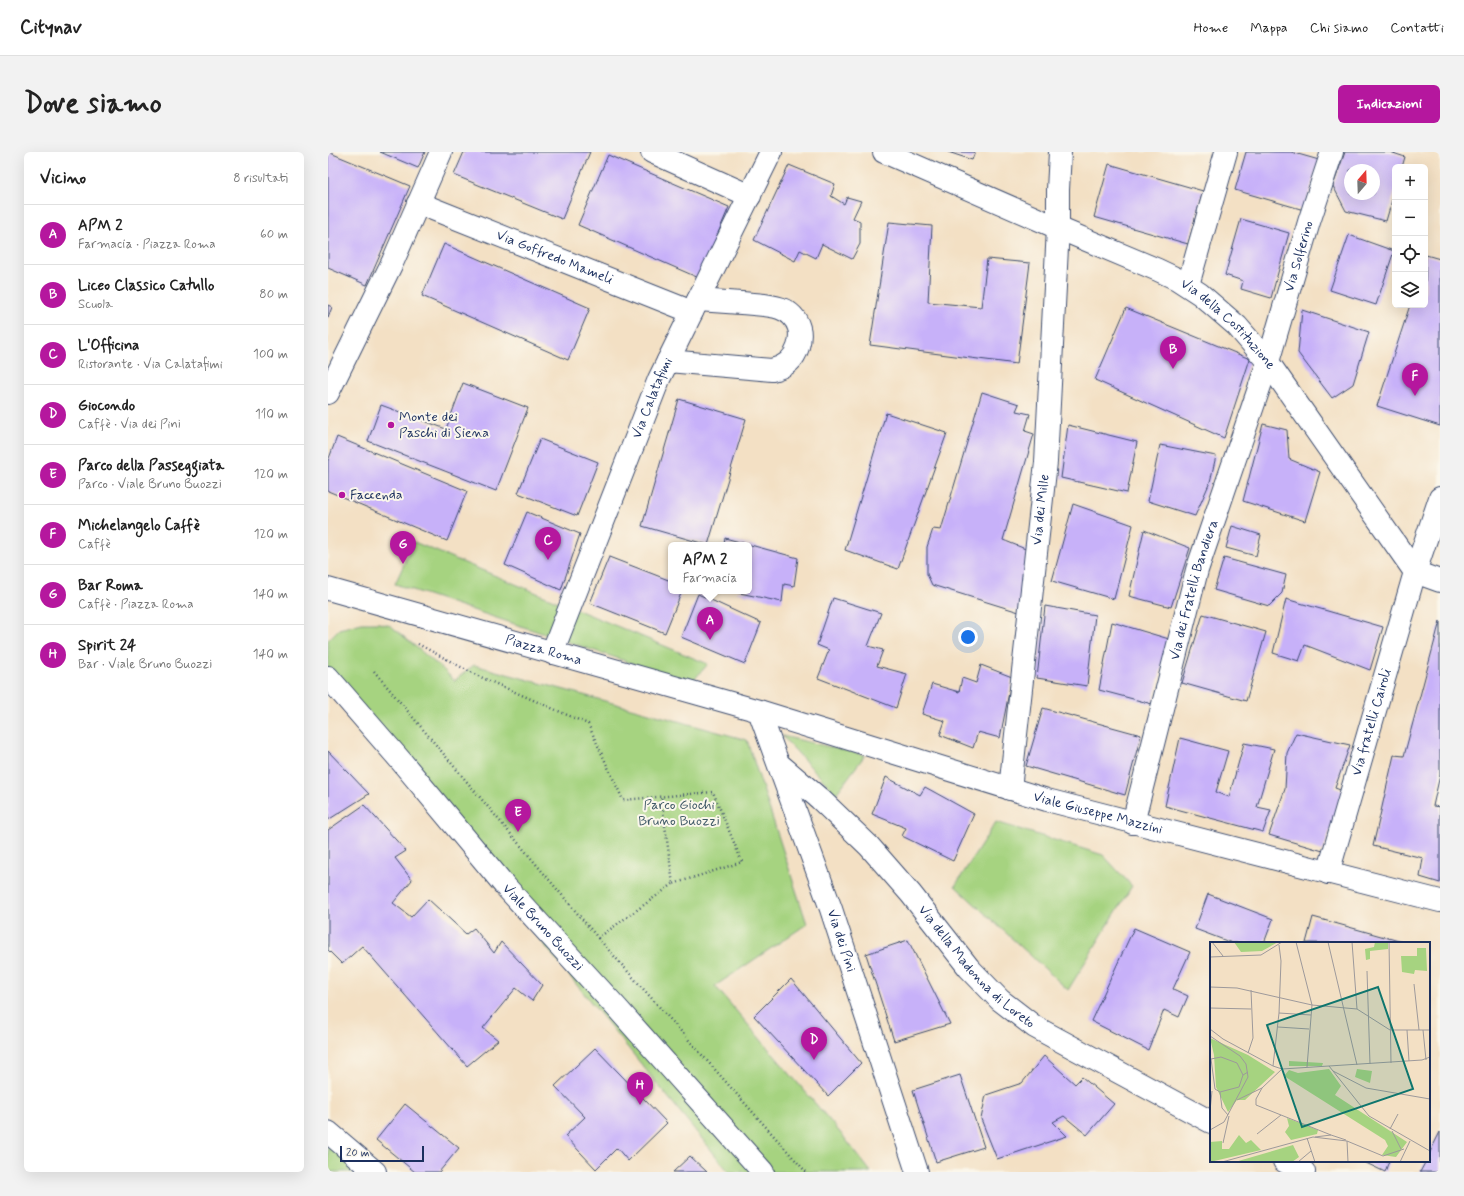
<!DOCTYPE html>
<html lang="it">
<meta charset="utf-8">
<style>
body{margin:0;font-family:Mynerve,sans-serif;background:#f2f2f2;color:#222}
.controls{position:absolute;right:12px;top:12px;display:grid;overflow:hidden;border-radius:6px;box-shadow:0 4px 16px #0002}
.controls button{width:36px;height:36px;display:grid;place-items:center;padding:0;border:0;border-bottom:1px solid #e0e0e0;background:#fff;color:#222;font:20px sans-serif}
.compass{position:absolute;left:1016px;top:12px;width:36px;height:36px;border-radius:50%;background:#fff;box-shadow:0 4px 16px #0002;rotate:19deg}
.scale{position:absolute;left:12px;bottom:10px;width:84px;box-sizing:border-box;padding-left:4px;border:2px solid #1b2f5e;border-top:0;font-size:11px;line-height:14px;white-space:nowrap;color:#1b2f5e;-webkit-text-stroke:3px #fbf7ec;paint-order:stroke}
.you{position:absolute;left:640px;top:485px;width:14px;height:14px;margin:-10px;border:3px solid #fff;border-radius:50%;background:#1a73e8;box-shadow:0 0 0 6px #1a73e833}
.badge{display:grid;place-items:center;width:26px;height:26px;border-radius:50%;background:#b5179e;color:#fff;font-size:13px;font-weight:700}
.pin{position:absolute;translate:-50% -33px;filter:drop-shadow(0 1px 2px #0008)}
.pin::after{content:'';position:absolute;top:21px;width:14px;height:12px;background:inherit;clip-path:polygon(0 0,100% 0,50% 100%)}
.popup{position:absolute;left:340px;top:390px;width:84px;height:52px;box-sizing:border-box;display:grid;place-content:center;border-radius:6px;background:#fff;filter:drop-shadow(0 1px 3px #0005);font-size:13px;white-space:nowrap;color:#767676}
.popup b{font-size:15px;color:#222}
.popup::after{content:'';position:absolute;left:50%;top:100%;margin-left:-8px;border:8px solid transparent;border-top-color:#fff}
.list{margin:0;padding:0;list-style:none}
h2{display:flex;justify-content:space-between;align-items:center;height:52px;margin:0;padding:0 16px;font-size:17px}
h2 small{font-size:13px;font-weight:400;color:#767676}
.list li{display:grid;grid-template-columns:26px 1fr auto;gap:12px;align-items:center;box-sizing:border-box;height:60px;padding:0 16px;border-top:1px solid #e0e0e0}
.list b{display:block;font-size:15px;white-space:nowrap}
.list p{margin:0;font-size:13px;white-space:nowrap;color:#767676}
.list em{font-size:13px;font-style:normal;color:#767676}
.icon{flex:none;width:22px;height:22px;fill:none;stroke:currentColor;stroke-width:2;stroke-linecap:round;stroke-linejoin:round}
.map{position:relative;flex:none;width:1112px;height:1020px;overflow:hidden;border-radius:6px}
header{display:flex;align-items:center;gap:24px;box-sizing:border-box;height:56px;padding:0 20px;background:#fff;border-bottom:1px solid #e0e0e0}
header strong{font-size:19px}
nav{display:flex;gap:22px;margin-inline-start:auto;font-size:14px}
.intro{display:flex;align-items:center;justify-content:space-between;box-sizing:border-box;height:96px;padding:0 24px}
h1{margin:0;font-size:28px}
.button{padding:10px 18px;border-radius:6px;background:#b5179e;color:#fff;font-size:14px;font-weight:700}
main{display:flex;gap:24px;padding:0 24px}
aside{flex:1;background:#fff;border-radius:6px;box-shadow:0 4px 16px #0002}
.map>svg:first-child{display:block}
.green{fill:#a6d380;stroke:#60816f}
.building{fill:#c7b1f9;fill-rule:evenodd}
.lines{fill:none;stroke-linecap:round;stroke-linejoin:round}
.minor-casing{stroke:#3b4a6d;stroke-width:24}
.major-casing{stroke:#3b4a6d;stroke-width:24}
.path{stroke:#3b4a6d;stroke-width:2.5;stroke-dasharray:1 3;stroke-linecap:butt}
.minor{stroke:#fff;stroke-width:22}
.major{stroke:#fff;stroke-width:22}
.poi-dot{fill:#b5179e;stroke:#fbf7ec;stroke-width:1.5}
.labels{text-anchor:middle;dominant-baseline:central;stroke-width:4;stroke-linejoin:round;paint-order:stroke}
.street-label{font-size:14px;fill:#1b2f5e;stroke:#fbf7ec}
.poi-label{font-size:14px;fill:#1b2f5e;stroke:#fbf7ec;text-anchor:start}
.park-label{font-size:14px;fill:#3e5866;stroke:#fbf7ec}
.inset-road{fill:none;stroke:#9d999b;stroke-width:1}
.view{fill:#0f766e;fill-opacity:0.15;stroke:#0f766e;stroke-width:2}
.inset-edge{fill:none;stroke:#1b2f5e;stroke-width:2}
</style>
<header>
<strong>Citynav</strong>
<nav><a>Home</a><a>Mappa</a><a>Chi siamo</a><a>Contatti</a></nav>
</header>
<div class="intro"><h1>Dove siamo</h1><a class="button">Indicazioni</a></div>
<main>
<aside>
<h2>Vicino<small>8 risultati</small></h2>
<ul class="list">
<li><span class="badge">A</span><div><b>APM 2</b><p>Farmacia · Piazza Roma</p></div><em>60 m</em></li>
<li><span class="badge">B</span><div><b>Liceo Classico Catullo</b><p>Scuola</p></div><em>80 m</em></li>
<li><span class="badge">C</span><div><b>L'Officina</b><p>Ristorante · Via Calatafimi</p></div><em>100 m</em></li>
<li><span class="badge">D</span><div><b>Giocondo</b><p>Caffè · Via dei Pini</p></div><em>110 m</em></li>
<li><span class="badge">E</span><div><b>Parco della Passeggiata</b><p>Parco · Viale Bruno Buozzi</p></div><em>120 m</em></li>
<li><span class="badge">F</span><div><b>Michelangelo Caffè</b><p>Caffè</p></div><em>120 m</em></li>
<li><span class="badge">G</span><div><b>Bar Roma</b><p>Caffè · Piazza Roma</p></div><em>140 m</em></li>
<li><span class="badge">H</span><div><b>Spirit 24</b><p>Bar · Viale Bruno Buozzi</p></div><em>140 m</em></li>
</ul>
</aside>
<div class="map">
<svg width="1112" height="1020" viewBox="0 0 1112 1020">
<rect width="100%" height="100%" fill="#fbf7ec"/>
<filter id="ink" filterUnits="userSpaceOnUse"><feTurbulence type="fractalNoise" baseFrequency=".025" numOctaves="2"/><feDisplacementMap in="SourceGraphic" scale="8" xChannelSelector="R" yChannelSelector="G"/><feConvolveMatrix kernelMatrix="1 2 1 2 8 2 1 2 1" color-interpolation-filters="sRGB"/></filter>
<filter id="wash" filterUnits="userSpaceOnUse"><feTurbulence type="fractalNoise" baseFrequency=".012" numOctaves="4" result="noise"/><feDisplacementMap in="SourceGraphic" scale="16" xChannelSelector="R" yChannelSelector="G"/><feGaussianBlur stdDeviation="0.9" result="paint"/><feColorMatrix in="noise" values="0 0 0 0 0 0 0 0 0 0 0 0 0 0 0 0 0 1.4 0 .05"/><feComposite in="paint" operator="in"/></filter>
<g filter="url(#wash)">
<rect width="100%" height="100%" fill="#f3e0c4"/>
<g class="green">
<polygon points="86,390 380,512 363,531 67,432"/>
<polygon points="34,471 51,471 63,474 118,520 126,529 146,513 419,588 479,772 387,834 515,984 543,1020 401,1020 0,527 0,488 11,477"/>
<polygon points="454,584 537,603 508,642"/>
<polygon points="668,670 775,703 804,734 740,838 627,734"/>
<polygon points="0,989 37,1020 0,1020"/>
</g>
<g id="blocks">
<g class="building">
<polygon points="0,0 82,34 39,133 0,116"/>
<polygon points="52,0 97,0 90,16"/>
<polygon points="136,0 262,0 234,67 126,23"/>
<polygon points="620,0 647,0 644,8"/>
<polygon points="918,0 963,0 991,8 976,58 907,38"/>
<path d="M1017,0H1062L1077,5L1074,15H1067V38L1058,69L1018,59L1005,34ZM1022,18H1046V42H1022Z"/>
<polygon points="280,3 401,55 371,126 250,73"/>
<polygon points="781,12 875,39 860,92 766,65"/>
<polygon points="461,13 507,32 503,44 516,52 519,45 533,49 525,66 532,69 532,92 524,107 494,92 488,106 472,98 467,109 426,88"/>
<polygon points="913,67 961,81 943,146 913,137 915,129 897,123"/>
<polygon points="561,70 604,74 600,150 653,155 659,107 702,111 689,212 542,193"/>
<polygon points="1021,83 1066,99 1048,153 1002,138"/>
<polygon points="116,92 262,156 240,208 94,144"/>
<polygon points="1098,103 1112,107 1112,274 1049,254 1082,153 1097,153"/>
<polygon points="0,153 4,155 0,166"/>
<polygon points="798,156 922,207 896,286 767,228"/>
<polygon points="974,158 1041,180 1025,232 1004,246 970,201"/>
<polygon points="135,231 200,256 168,339 40,289 53,253 118,277"/>
<polygon points="654,240 691,252 688,259 702,262 697,279 706,282 675,388 700,398 691,460 604,433 599,422 599,395 605,377 613,378"/>
<polygon points="351,247 418,267 380,393 314,374"/>
<polygon points="558,261 619,281 570,417 517,398"/>
<polygon points="935,272 959,278 961,307 992,320 977,369 915,349"/>
<polygon points="740,273 809,290 799,341 733,326"/>
<polygon points="9,285 139,339 119,389 0,339 0,309"/>
<polygon points="212,287 270,310 249,364 190,341"/>
<polygon points="832,293 888,304 882,330 867,364 820,349"/>
<polygon points="745,352 805,373 786,447 724,429"/>
<polygon points="199,360 252,382 233,438 177,413"/>
<polygon points="904,374 933,383 928,404 898,396"/>
<polygon points="816,378 862,396 843,455 801,444"/>
<polygon points="397,386 470,406 466,434 456,432 454,450 407,440 421,439 421,393 396,393"/>
<polygon points="281,405 343,429 343,439 354,439 337,481 262,451"/>
<polygon points="896,406 958,423 954,441 941,454 886,438"/>
<polygon points="370,442 433,471 417,512 353,485"/>
<polygon points="505,446 553,461 540,494 555,498 549,514 579,522 568,556 490,526 501,498 489,493"/>
<polygon points="958,447 1055,475 1042,518 977,493 971,509 945,501"/>
<polygon points="717,454 767,463 759,534 709,526"/>
<polygon points="875,462 938,480 918,549 854,531"/>
<polygon points="1112,469 1112,623 1105,654 1112,655 1112,731 1092,725 1095,706 1045,694 1066,603 1076,604"/>
<polygon points="784,470 841,487 824,552 771,538"/>
<polygon points="653,513 684,525 672,586 650,580 645,596 612,583 617,569 594,562 604,532 631,540 634,526 648,531"/>
<polygon points="715,556 813,583 797,643 698,614"/>
<polygon points="968,581 1022,593 1007,636 1015,639 995,699 941,683 957,637 959,601"/>
<polygon points="852,586 900,599 888,640 901,645 916,591 946,597 929,655 943,658 935,680 837,654"/>
<polygon points="0,599 41,642 0,668"/>
<polygon points="558,625 592,643 597,635 646,662 625,709 574,684 578,676 544,662"/>
<polygon points="36,653 78,699 67,706 84,728 65,751 83,765 100,747 138,782 146,776 166,801 173,790 214,833 204,849 188,836 155,876 170,888 139,914 34,794 14,812 0,798 0,678"/>
<polygon points="880,742 945,767 936,791 904,791 867,777"/>
<polygon points="985,765 1078,791 978,791"/>
<polygon points="806,776 862,800 845,837 860,844 851,865 836,858 820,898 763,869"/>
<polygon points="580,788 622,872 566,889 538,802"/>
<polygon points="463,827 533,911 500,944 426,864"/>
<polygon points="267,896 339,971 300,1009 289,996 268,1017 237,984 257,965 227,934"/>
<polygon points="716,904 747,932 754,925 786,952 759,983 736,964 725,970 739,984 669,1007 653,967 658,943 694,931"/>
<polygon points="632,923 656,995 608,1010 585,938"/>
<polygon points="77,952 131,996 111,1020 87,1020 48,988"/>
<polygon points="1112,980 1112,1020 1092,1020 1098,1009 1101,1009 1101,1002"/>
<polygon points="362,1004 379,1020 345,1020"/>
<polygon points="1034,1009 1061,1009 1057,1020"/>
</g>
</g>
</g>
<g filter="url(#ink)">
<use href="#blocks" fill-opacity="0" stroke="#3b4a6d" stroke-width="1"/>
<g class="lines">
<g class="minor-casing">
<g id="minor">
<polyline points="324,0 422,44"/>
<path id="s1" d="M90,51L364,160"/>
<polyline points="860,133 898,0"/>
<path d="M340,209L444,218C457,215 466,208 470,195C472,188 473,183 471,176C464,151 435,153 413,151C399,150 385,149 370,148"/>
<polyline points="0,241 65,109 113,0"/>
<path id="s2" d="M224,501L331,227L443,0"/>
<path id="s3" d="M0,525L73,609L178,735L289,856L435,1020"/>
<path id="s4" d="M431,559L719,648L1112,749"/>
<path id="s5" d="M451,612L492,647L541,694L583,742L641,816L672,848L707,875L883,970"/>
<path id="s6" d="M682,637L718,310L730,76V38L732,0"/>
<path id="s7" d="M805,671L869,418L940,210L981,70L1004,0"/>
<path id="s8" d="M1000,721L1087,420L1112,346"/>
<polyline points="0,980 47,1020"/>
<polyline points="956,1009 976,1020"/>
</g>
</g>
<g class="major-casing">
<g id="major">
<path id="s9" d="M556,0L730,76L830,118L849,127L872,142L909,174L940,210L1087,420L1112,429"/>
<path id="s10" d="M0,437L431,559L503,757L589,1020"/>
</g>
</g>
<g class="path">
<polyline points="90,492 148,523 260,572 295,648 385,640 414,710 345,732 333,644"/>
<polyline points="46,519 270,786 345,732"/>
<polyline points="270,786 478,1020"/>
</g>
<use href="#minor" class="minor"/>
<use href="#major" class="major"/>
</g>
</g>
<g class="poi-dot">
<circle cx="63" cy="273" r="4"/>
<circle cx="14" cy="343" r="4"/>
</g>
<g class="labels">
<g class="street-label">
<text stroke="none"><textPath href="#s7" startOffset="591">Via Solferino</textPath></text>
<text stroke="none"><textPath href="#s1" startOffset="147">Via Goffredo Mameli</textPath></text>
<text stroke="none"><textPath href="#s9" startOffset="388">Via della Costituzione</textPath></text>
<text stroke="none"><textPath href="#s2" startOffset="274">Via Calatafimi</textPath></text>
<text stroke="none"><textPath href="#s6" startOffset="281">Via dei Mille</textPath></text>
<text stroke="none"><textPath href="#s7" startOffset="241">Via dei Fratelli Bandiera</textPath></text>
<text stroke="none"><textPath href="#s10" startOffset="224">Piazza Roma</textPath></text>
<text stroke="none"><textPath href="#s8" startOffset="157">Via fratelli Cairoli</textPath></text>
<text stroke="none"><textPath href="#s4" startOffset="354">Viale Giuseppe Mazzini</textPath></text>
<text stroke="none"><textPath href="#s3" startOffset="330">Viale Bruno Buozzi</textPath></text>
<text stroke="none"><textPath href="#s10" startOffset="692">Via dei Pini</textPath></text>
<text stroke="none"><textPath href="#s5" startOffset="284">Via della Madonna di Loreto</textPath></text>
</g>
<g class="poi-label">
<text x="71" y="265">Monte dei<tspan x="71" dy="16">Paschi di Siena</tspan></text>
<text x="22" y="343">Faccenda</text>
</g>
<g class="park-label">
<text x="351" y="653">Parco Giochi<tspan x="351" dy="16">Bruno Buozzi</tspan></text>
</g>
</g>
<g transform="translate(882 790)">
<rect width="220" height="220" fill="#f3e0c4"/>
<path d="M24,0H68L52,9L31,10ZM165,0H178V7L160,9V17L156,18L155,7L164,5ZM207,6H216L217,29L205,28L204,32L192,30L191,14H207ZM0,96L38,113L65,130L35,158H27L18,170L6,145L4,113ZM79,119L113,121L112,124H79ZM119,127L131,144L125,153L197,200L186,215L172,213L178,204L175,198L74,134L79,128L88,131ZM147,127L162,129L160,141L145,135ZM77,176L108,188L107,192L81,198L75,190L79,184ZM29,193L36,201L41,198L51,208L0,220V200L12,199V207H19ZM83,203L89,215L82,220H25Z" fill="#a6d380"/>
<path class="inset-road" d="M2,0L13,14M86,0L102,63L97,125M118,0L147,123M142,0L147,67M179,0L181,121M0,15L51,13L72,0M157,29L160,122M204,42L209,88M0,45L27,46L102,63L147,67L180,88H220M0,66L41,67M69,71L101,73M68,85L99,87M0,87L13,97L63,124L72,127L119,124L159,174L220,209M197,88L199,119M213,88L216,118M0,94L30,114L36,122L38,135L14,180L0,188M38,111L43,96L41,48M63,124L69,71L71,19L69,3M119,124L212,118L220,115M72,127L52,146L46,157V163L121,193M123,129L156,146L220,157M33,133L27,121L11,115L1,117L5,147L10,150L29,145L33,133L38,130M10,150L12,166L18,173M27,158L52,146M0,169L2,149M180,187L188,172M182,189L191,207M47,192L71,173M105,195L121,193L136,198M97,196L105,220M137,199L138,220M13,201L19,174M12,220L103,195L137,199L173,214L194,207M88,220L101,209M190,220L200,199"/>
<path class="view" d="M168,45L203,147L92,185L57,83Z"/>
<rect width="220" height="220" class="inset-edge"/>
</g>
</svg>
<div class="controls">
<button>+</button>
<button>−</button>
<button><svg class="icon" aria-label="locate" viewBox="0 0 24 24"><circle cx="12" cy="12" r="6"/><path d="M12 2v4M12 18v4M2 12h4M18 12h4"/></svg></button>
<button><svg class="icon" aria-label="layers" viewBox="0 0 24 24"><path d="M12 4l9 5-9 5-9-5zM3 14l9 5 9-5"/></svg></button>
</div>
<svg class="compass" viewBox="-18 -18 36 36"><path d="M0-13l5 13h-10z" fill="#e53935"/><path d="M0 13l5-13h-10z" fill="#767676"/></svg>
<div class="scale">20 m</div>
<div class="you"></div>
<div class="pin badge" style="left:382px;top:488px">A</div>
<div class="popup"><b>APM 2</b>Farmacia</div>
<div class="pin badge" style="left:845px;top:217px">B</div>
<div class="pin badge" style="left:220px;top:408px">C</div>
<div class="pin badge" style="left:486px;top:908px">D</div>
<div class="pin badge" style="left:190px;top:680px">E</div>
<div class="pin badge" style="left:1087px;top:244px">F</div>
<div class="pin badge" style="left:75px;top:412px">G</div>
<div class="pin badge" style="left:312px;top:953px">H</div>
</div>
</main>
